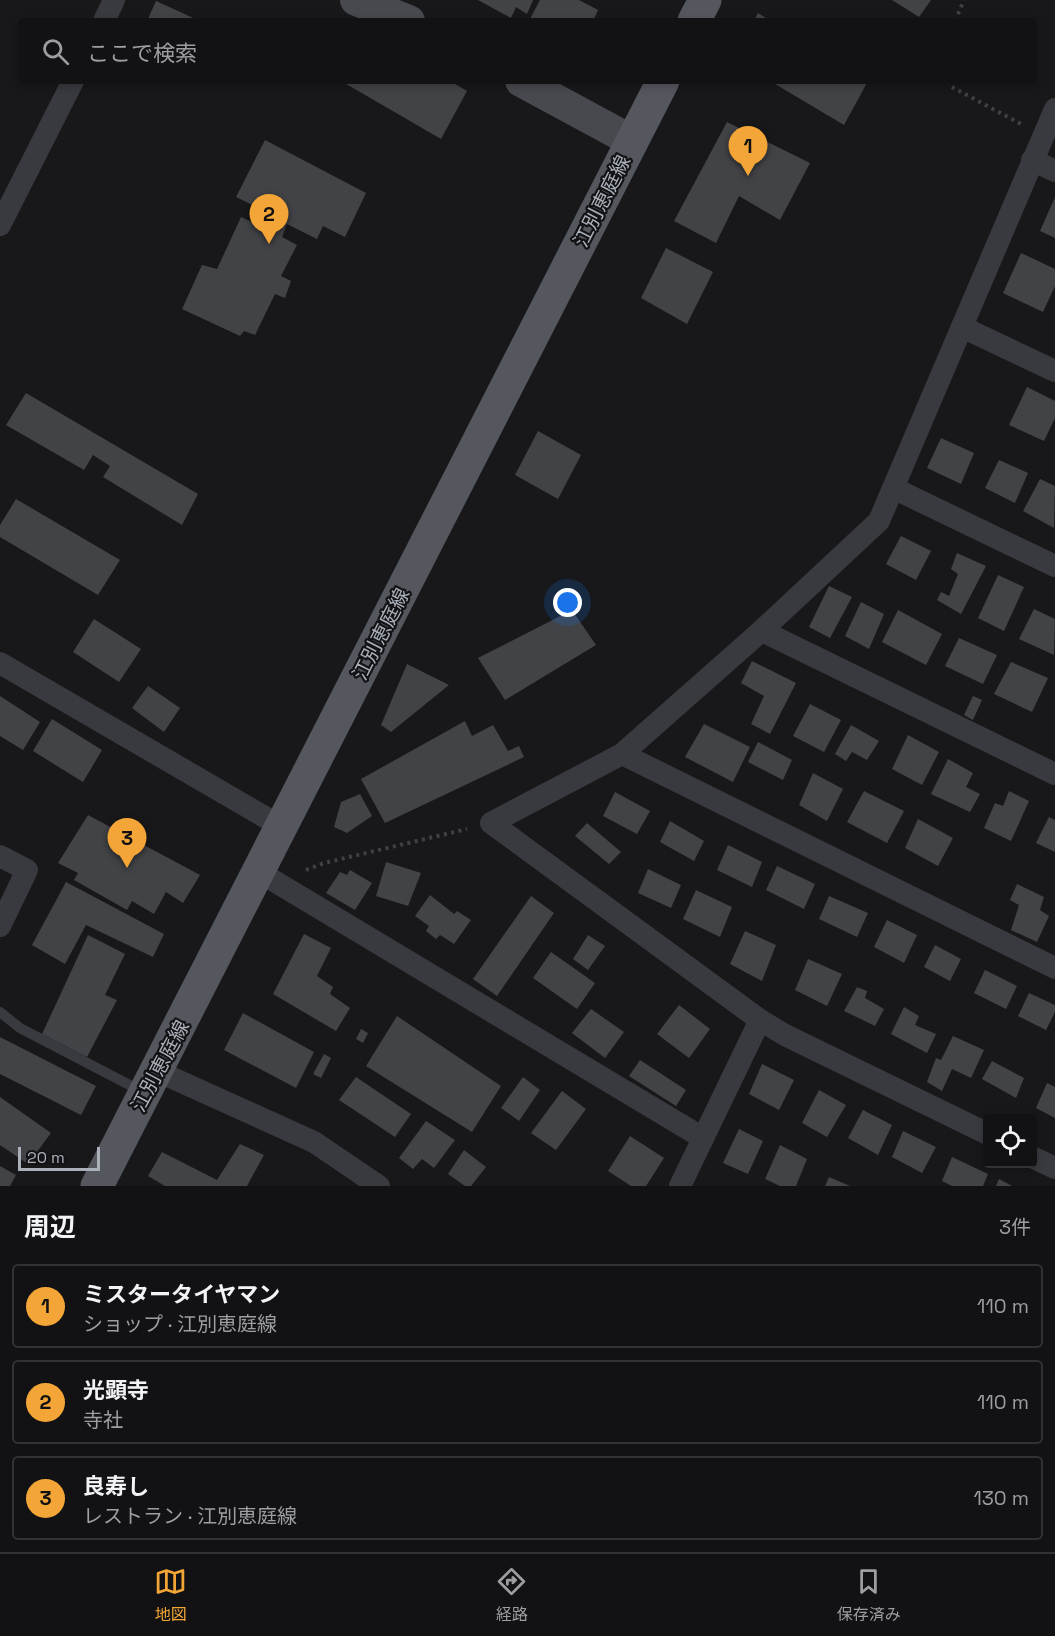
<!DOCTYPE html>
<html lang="ja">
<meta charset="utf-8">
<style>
body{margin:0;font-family:"Space Grotesk","Noto Sans JP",sans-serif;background:#1f2022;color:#f1f3f6}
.controls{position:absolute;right:18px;bottom:18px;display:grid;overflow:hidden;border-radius:6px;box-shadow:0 3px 9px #0003}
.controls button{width:54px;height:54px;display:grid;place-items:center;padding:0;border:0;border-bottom:2px solid #313234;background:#121214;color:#f1f3f6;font:30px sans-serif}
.scale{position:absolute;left:18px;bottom:15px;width:82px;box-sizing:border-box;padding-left:6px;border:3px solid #aab0ba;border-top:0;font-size:16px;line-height:21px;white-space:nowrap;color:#aab0ba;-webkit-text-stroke:4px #131315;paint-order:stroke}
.you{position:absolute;left:568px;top:603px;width:21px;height:21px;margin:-15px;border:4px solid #fff;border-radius:50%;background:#1a73e8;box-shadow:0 0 0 9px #1a73e833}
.badge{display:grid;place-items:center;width:39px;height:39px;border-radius:50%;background:#f3a637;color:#111;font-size:20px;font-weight:700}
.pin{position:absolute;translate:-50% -50px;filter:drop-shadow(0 2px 3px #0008)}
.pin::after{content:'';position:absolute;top:32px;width:21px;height:18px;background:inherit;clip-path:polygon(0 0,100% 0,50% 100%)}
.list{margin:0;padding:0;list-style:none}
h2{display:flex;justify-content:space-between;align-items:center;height:78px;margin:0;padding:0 24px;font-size:26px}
h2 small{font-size:20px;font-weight:400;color:#9c9ea0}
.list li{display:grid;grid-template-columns:39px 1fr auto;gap:18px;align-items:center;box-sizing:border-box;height:84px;margin:0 12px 12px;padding:0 12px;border:2px solid #313234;border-radius:6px}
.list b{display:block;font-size:22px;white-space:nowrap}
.list p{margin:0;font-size:20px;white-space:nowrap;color:#9c9ea0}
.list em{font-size:20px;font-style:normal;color:#9c9ea0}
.icon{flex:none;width:33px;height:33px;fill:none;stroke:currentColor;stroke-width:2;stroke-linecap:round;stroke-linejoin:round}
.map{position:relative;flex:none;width:1055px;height:1186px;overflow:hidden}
.search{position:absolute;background:#121214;box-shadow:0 3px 9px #0003;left:18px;right:18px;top:18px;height:66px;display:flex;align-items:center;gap:15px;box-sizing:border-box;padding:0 21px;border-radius:6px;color:#9c9ea0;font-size:22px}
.sheet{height:366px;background:#121214}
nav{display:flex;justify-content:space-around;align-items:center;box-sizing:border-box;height:84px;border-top:2px solid #313234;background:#121214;font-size:16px;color:#9c9ea0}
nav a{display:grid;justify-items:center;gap:3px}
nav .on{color:#f3a637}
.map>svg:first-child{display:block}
.building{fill:#424347}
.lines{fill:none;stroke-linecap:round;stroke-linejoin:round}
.path{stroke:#3f4146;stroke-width:4;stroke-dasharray:3 4.5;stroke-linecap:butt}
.lane{stroke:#393a3f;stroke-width:10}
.street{stroke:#393a3f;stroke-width:22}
.secondary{stroke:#47494f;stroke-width:32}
.primary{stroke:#55575e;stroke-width:33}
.labels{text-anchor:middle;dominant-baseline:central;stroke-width:4.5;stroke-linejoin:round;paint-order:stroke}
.street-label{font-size:20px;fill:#aab0ba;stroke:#131315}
</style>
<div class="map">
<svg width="1055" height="1186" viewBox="0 0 1055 1186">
<rect width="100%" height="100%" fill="#18181a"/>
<g class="building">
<polygon points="478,0 533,0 527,14 516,7 511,18"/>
<polygon points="540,0 579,0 598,10 593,21 529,21"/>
<polygon points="892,0 931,0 919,17"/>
<polygon points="156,1 200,21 147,21"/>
<polygon points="758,13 771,21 754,21"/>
<polygon points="341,81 450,81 467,91 441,139"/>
<polygon points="770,81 868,81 844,125"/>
<polygon points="727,122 810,163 780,220 739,196 716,243 674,221"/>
<polygon points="265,140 366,193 345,237 323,226 317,239 287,224 282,237 297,245 281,276 291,281 285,298 275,294 255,335 244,331 240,336 182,309 202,265 217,269 241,217 267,229 269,213 236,197"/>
<polygon points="1055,197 1055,238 1040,231"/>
<polygon points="666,248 713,272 687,324 641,298"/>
<polygon points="1021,253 1055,269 1055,286 1043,312 1003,293"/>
<polygon points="1027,387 1055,401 1055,418 1044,441 1009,425"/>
<polygon points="26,393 198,494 182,525 103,477 110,466 93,455 84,470 6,425"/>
<polygon points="538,431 581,455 558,499 515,475"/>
<polygon points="941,438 974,453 961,484 927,468"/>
<polygon points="999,460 1028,473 1015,503 985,488"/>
<polygon points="1040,479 1055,486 1054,528 1023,511"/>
<polygon points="16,499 120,560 98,595 0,537 0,525"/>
<polygon points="901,536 931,551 916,580 886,564"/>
<polygon points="957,553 986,566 961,614 937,600 941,592 949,596 958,574 951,569"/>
<polygon points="998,575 1024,587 1004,631 978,618"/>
<polygon points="829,586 852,597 830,638 809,627"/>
<polygon points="861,602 884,614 869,649 845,636"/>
<polygon points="1034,609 1055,619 1054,655 1019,639"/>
<polygon points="572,610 596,645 505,700 478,658"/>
<polygon points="898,610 942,634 926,665 882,642"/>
<polygon points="94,619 141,649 119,682 73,652"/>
<polygon points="959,638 997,655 983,684 945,666"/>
<polygon points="752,661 796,683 770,734 751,724 764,696 741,683"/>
<polygon points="1011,662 1048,678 1032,712 994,694"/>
<polygon points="407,664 449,685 391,732 381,725"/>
<polygon points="148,686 180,708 164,732 132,708"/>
<polygon points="0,696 40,722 23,750 0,736"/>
<polygon points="973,696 982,700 973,720 964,715"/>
<polygon points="810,704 841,720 824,752 793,736"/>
<polygon points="52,719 102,750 83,782 33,751"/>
<polygon points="465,721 472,736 493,725 508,751 519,746 524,757 385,823 361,779"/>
<polygon points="704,724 750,747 733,782 685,757"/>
<polygon points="851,725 879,741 867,760 852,752 846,761 835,754"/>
<polygon points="908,735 939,752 922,785 892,769"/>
<polygon points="758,742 792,760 783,780 748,762"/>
<polygon points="948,759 973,773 966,787 980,794 970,812 931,794"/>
<polygon points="813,773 843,789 827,821 799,805"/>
<polygon points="864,791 904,811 887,843 847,822"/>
<polygon points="1009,791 1029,801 1011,841 984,828 995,803 1003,806"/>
<polygon points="615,792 650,811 637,834 603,816"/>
<polygon points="360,794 372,816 347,833 334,827 341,802"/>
<polygon points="88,815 200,875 183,903 166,892 154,914 132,901 127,910 74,880 78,873 58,863"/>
<polygon points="1049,817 1055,820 1055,852 1036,843"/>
<polygon points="918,819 953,838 938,866 905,848"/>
<polygon points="670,821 704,841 694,861 660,842"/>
<polygon points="587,823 621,852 609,864 575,836"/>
<polygon points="728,845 762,862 752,887 717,870"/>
<polygon points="386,862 421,873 408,906 376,896"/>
<polygon points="777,866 815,884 804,909 766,890"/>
<polygon points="648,869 681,885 671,908 638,893"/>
<polygon points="350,870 372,883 355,910 326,893 340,872 347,875"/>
<polygon points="66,882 164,934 153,957 86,925 65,964 32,945"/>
<polygon points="1017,884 1044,897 1040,910 1049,916 1037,942 1011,930 1019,905 1010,900"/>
<polygon points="696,890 732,907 720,937 683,919"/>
<polygon points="430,895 454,914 457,911 471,920 454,944 440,935 436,939 426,931 429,926 415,916"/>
<polygon points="531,896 554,913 497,996 473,979"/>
<polygon points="829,896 868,913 857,937 819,919"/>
<polygon points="887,920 917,935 904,963 874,947"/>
<polygon points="745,931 776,945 762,981 730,964"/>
<polygon points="304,934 331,948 317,976 333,987 330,994 350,1008 336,1031 273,994"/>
<polygon points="88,935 125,954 105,995 117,1000 87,1057 42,1034"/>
<polygon points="588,935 605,946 588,970 573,959"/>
<polygon points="935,945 961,959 950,981 924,967"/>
<polygon points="551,952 595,983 577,1009 533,978"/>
<polygon points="808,959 842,974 827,1006 795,990"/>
<polygon points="985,970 1017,986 1006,1009 974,993"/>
<polygon points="857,987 867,991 865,998 884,1009 875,1026 844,1011"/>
<polygon points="1029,993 1055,1005 1055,1012 1046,1030 1018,1016"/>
<polygon points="679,1005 710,1029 689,1058 657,1034"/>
<polygon points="904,1007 919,1016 915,1025 936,1034 927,1053 891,1034"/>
<polygon points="591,1009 624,1032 605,1058 572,1033"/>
<polygon points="243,1013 314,1052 296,1088 224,1050"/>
<polygon points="397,1016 501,1086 472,1132 366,1066"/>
<polygon points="361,1029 368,1033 363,1043 356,1039"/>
<polygon points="953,1036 984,1050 971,1078 952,1069 942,1091 927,1082 936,1058 941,1060"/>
<polygon points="0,1037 96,1086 81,1115 0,1074"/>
<polygon points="324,1054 331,1058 321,1078 313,1074"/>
<polygon points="640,1060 686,1090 676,1106 629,1076"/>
<polygon points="992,1061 1024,1078 1016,1098 982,1079"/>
<polygon points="762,1064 794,1080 779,1110 749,1094"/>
<polygon points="356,1077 411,1114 395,1137 339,1100"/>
<polygon points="523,1077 540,1090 519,1121 501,1108"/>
<polygon points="1047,1083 1055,1087 1055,1118 1036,1108"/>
<polygon points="819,1090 846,1105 827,1137 802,1123"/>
<polygon points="562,1091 586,1109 556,1150 531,1133"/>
<polygon points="0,1097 51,1133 28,1164 0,1145"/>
<polygon points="863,1110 892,1125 878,1155 848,1138"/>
<polygon points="426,1121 455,1140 434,1168 422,1159 413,1169 399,1158"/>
<polygon points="739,1129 763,1141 748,1174 723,1163"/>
<polygon points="903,1131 936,1147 922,1173 892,1157"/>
<polygon points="630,1136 664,1158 646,1186 631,1186 608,1171"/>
<polygon points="240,1144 264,1155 247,1186 165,1186 148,1176 162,1152 217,1180"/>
<polygon points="780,1145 807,1159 796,1186 780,1186 765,1179"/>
<polygon points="464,1150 486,1167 471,1186 465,1186 448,1174"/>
<polygon points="952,1157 988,1174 983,1186 952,1186 942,1181"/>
<polygon points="0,1166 16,1175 10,1186 0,1186"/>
<polygon points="829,1177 850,1186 825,1186"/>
<polygon points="999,1179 1012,1186 996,1186"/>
</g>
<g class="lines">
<g class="path">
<polyline points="955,21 964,0"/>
<polyline points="948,81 950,86 1021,124"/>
<polyline points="306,870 324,863 467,829"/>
</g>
<polyline class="lane" points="0,1012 20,1028 141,1091"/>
<g class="street">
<polyline points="104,21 114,0"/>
<polyline points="1032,160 1055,171"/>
<polyline points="0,225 73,81"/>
<polyline points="962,327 1055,371"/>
<polyline points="893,488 1055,566"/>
<polyline points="762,631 1055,774"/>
<polyline points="0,663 282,827"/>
<polyline points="622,754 1055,968"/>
<polyline points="0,856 27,870 0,926"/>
<polyline points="259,872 703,1138"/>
<polyline points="157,1071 314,1142 379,1186"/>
<polyline points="988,1134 785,1035 760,1020 491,823 622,754 759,633 879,521 1055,109"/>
<polyline points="1032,1157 1055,1168"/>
<polyline points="680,1186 760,1020"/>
</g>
<g class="secondary">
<polyline points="356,0 409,21"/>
<polyline points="521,81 632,141"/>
</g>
<g class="primary">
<polyline points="694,21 705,0"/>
<polyline points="97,1186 663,81"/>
</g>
</g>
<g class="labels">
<g class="street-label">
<text transform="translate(602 201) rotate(-63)">江別恵庭線</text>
<text transform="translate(381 634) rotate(-63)">江別恵庭線</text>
<text transform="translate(160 1066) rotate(-62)">江別恵庭線</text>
</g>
</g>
</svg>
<div class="controls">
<button><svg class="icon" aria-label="locate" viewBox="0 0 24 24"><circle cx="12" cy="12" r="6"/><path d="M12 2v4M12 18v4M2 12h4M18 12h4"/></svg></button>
</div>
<div class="scale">20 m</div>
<div class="you"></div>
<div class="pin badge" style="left:748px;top:176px">1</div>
<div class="pin badge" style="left:269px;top:244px">2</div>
<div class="pin badge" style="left:127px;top:868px">3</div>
<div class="search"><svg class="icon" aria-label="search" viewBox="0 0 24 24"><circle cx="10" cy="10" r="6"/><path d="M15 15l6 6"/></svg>ここで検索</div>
</div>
<section class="sheet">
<h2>周辺<small>3件</small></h2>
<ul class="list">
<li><span class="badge">1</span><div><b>ミスタータイヤマン</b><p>ショップ · 江別恵庭線</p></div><em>110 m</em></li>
<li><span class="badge">2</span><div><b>光顕寺</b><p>寺社</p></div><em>110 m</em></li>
<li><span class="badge">3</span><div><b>良寿し</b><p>レストラン · 江別恵庭線</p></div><em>130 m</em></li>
</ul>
</section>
<nav>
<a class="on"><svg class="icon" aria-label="map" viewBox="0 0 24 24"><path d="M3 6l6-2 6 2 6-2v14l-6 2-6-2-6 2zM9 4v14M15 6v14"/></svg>地図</a>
<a><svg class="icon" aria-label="directions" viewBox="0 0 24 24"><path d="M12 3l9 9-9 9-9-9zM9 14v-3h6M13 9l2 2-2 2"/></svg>経路</a>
<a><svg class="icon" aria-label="saved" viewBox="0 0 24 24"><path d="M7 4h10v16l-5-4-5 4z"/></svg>保存済み</a>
</nav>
